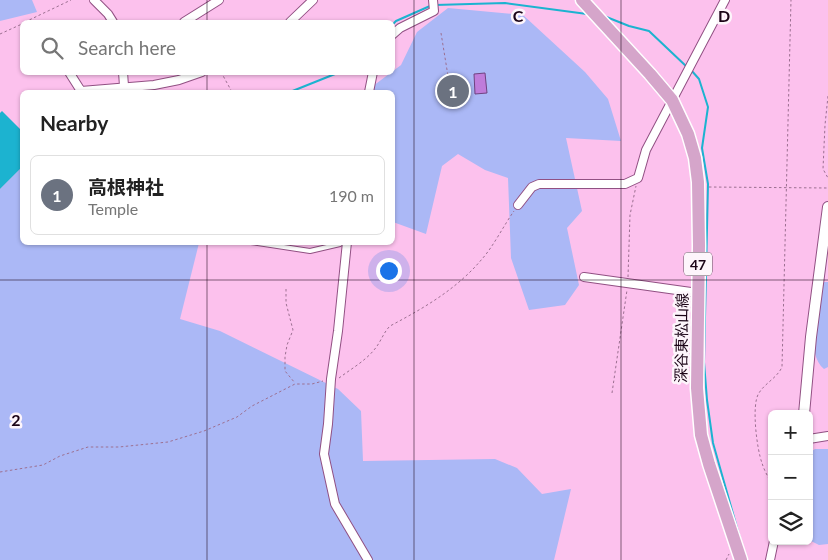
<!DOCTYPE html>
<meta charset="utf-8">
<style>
body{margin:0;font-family:Lato,"Noto Sans JP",sans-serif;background:#f2f2f2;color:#222}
.controls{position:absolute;right:15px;bottom:15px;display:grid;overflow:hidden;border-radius:8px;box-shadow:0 1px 4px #0004}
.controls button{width:45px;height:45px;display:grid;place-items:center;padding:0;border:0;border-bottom:1px solid #e0e0e0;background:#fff;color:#222;font:25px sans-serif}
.you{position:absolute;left:388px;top:270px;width:18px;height:18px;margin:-12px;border:4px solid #fff;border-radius:50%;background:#1a73e8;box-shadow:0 0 0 8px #1a73e833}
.badge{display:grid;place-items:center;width:32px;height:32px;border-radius:50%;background:#2563eb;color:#fff;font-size:16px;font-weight:700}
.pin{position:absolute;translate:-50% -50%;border:2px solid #fff;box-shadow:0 1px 5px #0006}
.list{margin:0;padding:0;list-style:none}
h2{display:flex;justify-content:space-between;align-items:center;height:65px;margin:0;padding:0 20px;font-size:21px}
h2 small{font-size:16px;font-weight:400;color:#767676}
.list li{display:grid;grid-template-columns:32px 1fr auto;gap:15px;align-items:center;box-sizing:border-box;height:80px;margin:0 10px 10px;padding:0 10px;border:1px solid #e0e0e0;border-radius:8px}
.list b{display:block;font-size:19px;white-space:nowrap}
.list p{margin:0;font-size:16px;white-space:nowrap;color:#767676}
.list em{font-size:16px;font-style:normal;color:#767676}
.icon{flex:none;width:28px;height:28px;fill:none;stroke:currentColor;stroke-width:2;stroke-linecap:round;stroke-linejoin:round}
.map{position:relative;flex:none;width:828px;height:560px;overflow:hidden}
.search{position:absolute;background:#fff;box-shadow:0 1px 4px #0004;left:20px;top:20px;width:375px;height:55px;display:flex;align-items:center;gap:12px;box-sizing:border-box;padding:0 18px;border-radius:8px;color:#767676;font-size:19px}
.panel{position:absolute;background:#fff;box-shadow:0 1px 4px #0004;left:20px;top:90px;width:375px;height:155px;border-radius:8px}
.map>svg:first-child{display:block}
.green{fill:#abb8f6}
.water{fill:#1cb3d0}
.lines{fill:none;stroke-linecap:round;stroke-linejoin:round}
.stream{stroke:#1cb3d0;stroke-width:2}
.building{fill:#bf7cda;stroke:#704381}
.service-casing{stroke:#915083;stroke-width:6}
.minor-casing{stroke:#915083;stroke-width:10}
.tertiary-casing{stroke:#915083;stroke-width:12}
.primary-casing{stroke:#fff;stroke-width:15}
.path{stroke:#9c7091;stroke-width:1;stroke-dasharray:2.5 2.5;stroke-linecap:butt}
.service{stroke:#fff;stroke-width:4}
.minor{stroke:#fff;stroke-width:8}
.tertiary{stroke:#fff;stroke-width:10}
.primary{stroke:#d5a5ca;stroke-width:12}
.grid{fill:none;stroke:#1b0417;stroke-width:1;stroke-opacity:0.55}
.labels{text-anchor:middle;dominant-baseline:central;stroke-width:5;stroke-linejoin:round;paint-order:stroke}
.shield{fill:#fdf5fb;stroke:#5f4c5b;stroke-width:1}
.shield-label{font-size:14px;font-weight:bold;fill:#1b0417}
.street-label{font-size:15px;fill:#1b0417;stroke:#fdf5fb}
.grid-label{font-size:16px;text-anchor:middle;font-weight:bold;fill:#1b0417;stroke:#fdf5fb;stroke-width:5;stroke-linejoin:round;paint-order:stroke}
</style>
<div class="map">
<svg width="828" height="560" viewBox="0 0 828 560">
<rect width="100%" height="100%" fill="#fcc1ed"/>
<g class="green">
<polygon points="0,0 32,0 37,12 0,21"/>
<polygon points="448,8 523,15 585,72 608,99 621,141 566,138 582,211 567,228 579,285 565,305 529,310 511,258 508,178 485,170 458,154 442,166 426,234 393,222 392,92 373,92 373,86 401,65 417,32"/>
<polygon points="22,167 22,242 199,243 180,319 220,331 338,389 361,411 363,461 495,459 517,468 542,494 571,489 554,560 0,560 0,189"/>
<path d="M824,282H828V367L824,369C805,353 816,308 819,286Z"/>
<polygon points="815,449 828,449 828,544 819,545 809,540 809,453"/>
</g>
<polygon class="water" points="2,111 22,131 22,167 0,189 0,113"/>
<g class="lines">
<g class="stream">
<polyline points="435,5 505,3 587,14"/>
<polyline points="604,16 629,26 649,31 687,67"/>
<polyline points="392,25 396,21 430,6"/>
<polyline points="691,70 699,79 708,107 702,148 708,184 704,362 707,400 713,443 741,542"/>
<polyline points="290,92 340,72"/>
</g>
</g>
<polygon class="building" points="485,73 487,93 475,94 474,74"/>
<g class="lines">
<g class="service-casing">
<polyline id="service" points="251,242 310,251 340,244"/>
</g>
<g class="minor-casing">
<g id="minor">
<polyline points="94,0 108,14 113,22"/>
<polyline points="184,22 219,0"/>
<polyline points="290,22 313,0"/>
<polyline points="392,35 400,28 434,11 433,0"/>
<polyline points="69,72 81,91 154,85 179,80 202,72"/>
<polyline points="123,72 124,86"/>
<polyline points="369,92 373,72"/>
<polyline points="518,205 532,187 539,184 625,184 638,178 646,150 725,0"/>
<polyline points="347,242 338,331 331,379 328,424 324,454 335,504 368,560"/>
<polyline points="584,277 698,293"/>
<polyline points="809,439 828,436"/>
<polyline points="770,560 774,541"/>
</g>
</g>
<g class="tertiary-casing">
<polyline id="tertiary" points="804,414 811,337 828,207"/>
</g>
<g class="primary-casing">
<polyline id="primary" points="582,0 650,74 672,100 688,134 695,158 698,182 699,246 697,388 701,435 709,464 741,560"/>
</g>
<g class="path">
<polyline points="25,22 71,0"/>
<polyline points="441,33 449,82"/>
<polyline points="0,34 22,24"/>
<polyline points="221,72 232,92"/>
<polyline points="828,96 825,125 823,169 828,178"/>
<polyline points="709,187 828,188"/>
<polyline points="628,277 630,215 636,186"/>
<polyline points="286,289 286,303 293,330 287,345 285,357 285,371 295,383"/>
<path d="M339,378C351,369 365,361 374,350C381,342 383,333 390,326C424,308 457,289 482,259C493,247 504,225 514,211"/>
<polyline points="612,393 627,290"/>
<polyline points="0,472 43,465 60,456 88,447 119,447 168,442 204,431 237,417 252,406 295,384 312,384 323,381"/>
<path d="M772,484C768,477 764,470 762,463C757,450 751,404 759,393C765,383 777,378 782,367L791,0"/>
<polyline points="726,560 729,554"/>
</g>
<use href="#service" class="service"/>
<use href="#minor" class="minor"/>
<use href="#tertiary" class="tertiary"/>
<use href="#primary" class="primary"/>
</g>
<path class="grid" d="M207,0V22M414,0V560M621,0V560M207,72V92M207,242V560M0,280H828"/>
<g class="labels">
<rect class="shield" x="684" y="252.5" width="28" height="23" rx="4"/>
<g class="shield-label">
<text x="698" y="264">47</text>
</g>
<g class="street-label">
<text transform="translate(681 338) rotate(-89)">深谷東松山線</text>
</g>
</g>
<g class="grid-label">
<text x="518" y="22">C</text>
<text x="724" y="22">D</text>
<text x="16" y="426">2</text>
</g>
</svg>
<div class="controls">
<button>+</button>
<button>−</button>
<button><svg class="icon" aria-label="layers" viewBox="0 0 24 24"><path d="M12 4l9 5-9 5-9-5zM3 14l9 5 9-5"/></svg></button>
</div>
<div class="you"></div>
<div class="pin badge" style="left:453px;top:91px;background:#6b7280">1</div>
<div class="search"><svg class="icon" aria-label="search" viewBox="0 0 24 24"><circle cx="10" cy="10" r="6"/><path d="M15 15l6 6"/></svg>Search here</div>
<section class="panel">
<h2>Nearby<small></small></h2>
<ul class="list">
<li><span class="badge" style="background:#6b7280">1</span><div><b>高根神社</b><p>Temple</p></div><em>190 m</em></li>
</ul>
</section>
</div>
